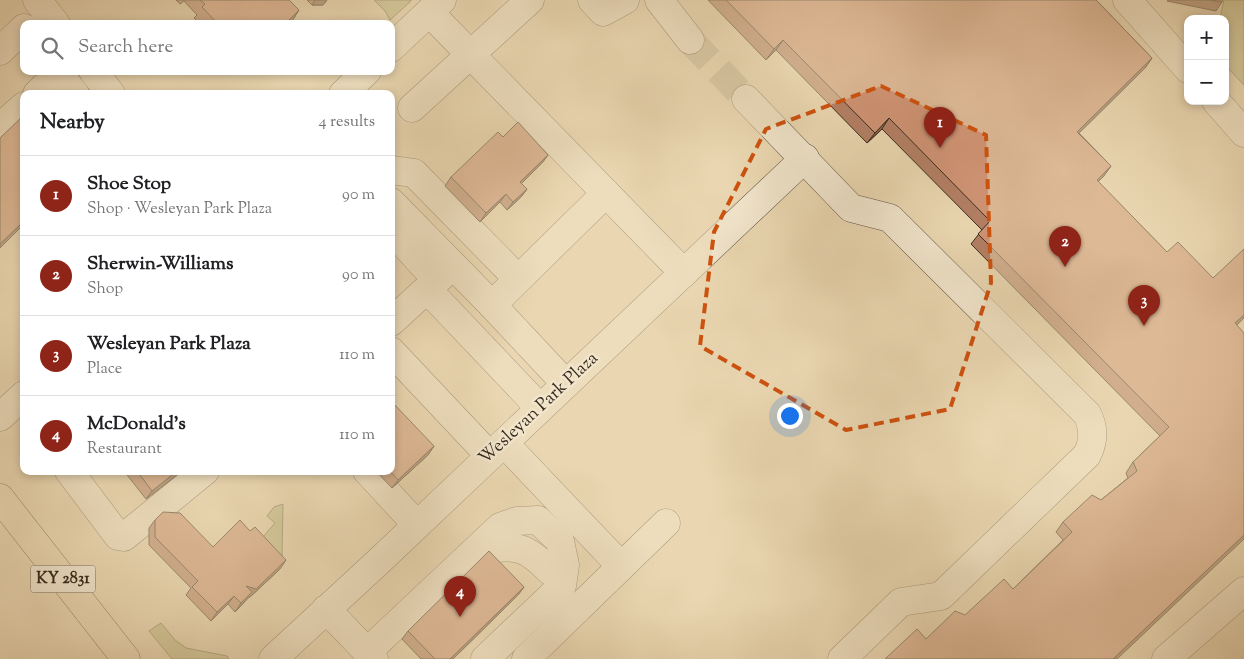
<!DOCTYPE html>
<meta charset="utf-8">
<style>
body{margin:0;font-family:"Sorts Mill Goudy",serif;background:#f6f6f6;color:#202124}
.controls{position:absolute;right:15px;top:15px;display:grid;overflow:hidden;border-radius:10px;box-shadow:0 2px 8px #0003}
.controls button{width:45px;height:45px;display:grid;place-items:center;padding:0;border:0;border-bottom:1px solid #e0e0e0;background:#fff;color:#202124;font:25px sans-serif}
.you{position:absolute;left:789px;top:415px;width:18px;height:18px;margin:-12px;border:4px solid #fff;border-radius:50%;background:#1a73e8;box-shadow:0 0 0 8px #1a73e833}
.badge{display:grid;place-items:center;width:32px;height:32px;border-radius:50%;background:#8f2418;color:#fff;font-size:16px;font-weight:700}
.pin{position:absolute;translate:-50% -41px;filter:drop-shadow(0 1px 2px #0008)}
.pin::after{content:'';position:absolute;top:26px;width:18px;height:15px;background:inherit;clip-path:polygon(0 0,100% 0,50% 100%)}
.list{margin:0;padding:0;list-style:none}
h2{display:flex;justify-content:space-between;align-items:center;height:65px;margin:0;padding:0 20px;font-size:21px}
h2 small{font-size:16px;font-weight:400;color:#757577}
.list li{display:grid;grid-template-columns:32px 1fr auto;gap:15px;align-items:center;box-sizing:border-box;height:80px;padding:0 20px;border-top:1px solid #e0e0e0}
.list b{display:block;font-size:19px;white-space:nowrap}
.list p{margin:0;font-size:16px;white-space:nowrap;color:#757577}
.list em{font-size:16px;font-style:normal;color:#757577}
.icon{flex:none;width:28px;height:28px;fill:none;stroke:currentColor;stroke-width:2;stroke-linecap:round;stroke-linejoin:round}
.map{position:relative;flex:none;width:1244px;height:659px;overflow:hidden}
.search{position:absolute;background:#fff;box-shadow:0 2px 8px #0003;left:20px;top:20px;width:375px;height:55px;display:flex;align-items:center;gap:12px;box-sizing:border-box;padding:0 18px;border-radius:10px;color:#757577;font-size:19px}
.panel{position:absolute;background:#fff;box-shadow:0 2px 8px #0003;left:20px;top:90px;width:375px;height:385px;border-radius:10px}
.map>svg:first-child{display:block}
.green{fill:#bfbc86;stroke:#7c7452}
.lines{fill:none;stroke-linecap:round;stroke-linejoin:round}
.minor-tunnel{stroke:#c6b594;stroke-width:28;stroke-dasharray:28 14;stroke-linecap:butt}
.minor-casing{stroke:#645643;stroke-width:29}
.major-casing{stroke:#382b1e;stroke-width:29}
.minor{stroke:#f1e5cc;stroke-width:28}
.major{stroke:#ead7b1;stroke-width:28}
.wall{fill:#b37f65;stroke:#382b1e}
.shaded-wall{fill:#926852;stroke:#382b1e}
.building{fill:#d09475;stroke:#382b1e}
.marked{fill:none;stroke:#ce520f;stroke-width:4;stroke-dasharray:10 6;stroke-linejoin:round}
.labels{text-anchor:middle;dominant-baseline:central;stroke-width:5;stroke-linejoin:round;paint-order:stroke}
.shield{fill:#f1e5cc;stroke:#706352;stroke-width:1}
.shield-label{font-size:16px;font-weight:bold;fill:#382b1e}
.street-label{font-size:18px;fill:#382b1e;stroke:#f1e5cc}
</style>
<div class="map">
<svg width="1244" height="659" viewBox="0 0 1244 659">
<rect width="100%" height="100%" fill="#ead7b1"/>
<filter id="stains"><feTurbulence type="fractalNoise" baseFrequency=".004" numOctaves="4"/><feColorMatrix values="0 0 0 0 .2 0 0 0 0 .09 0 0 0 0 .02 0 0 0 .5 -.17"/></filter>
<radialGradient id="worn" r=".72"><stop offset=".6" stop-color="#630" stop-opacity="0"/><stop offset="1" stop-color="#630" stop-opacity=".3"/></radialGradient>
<g class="green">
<polygon points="374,0 411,0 411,1 390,20 385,11"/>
<polygon points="1224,0 1244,0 1244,85 1225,65 1225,19 1220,19"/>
<polygon points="283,504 282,560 262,538 275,523 267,516 274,507"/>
<polygon points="161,623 175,640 186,648 227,656 229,659 172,659 149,631"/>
</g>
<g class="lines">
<polyline class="minor-tunnel" points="690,40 746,99"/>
<g class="minor-casing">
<g id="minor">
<polyline points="37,0 56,24"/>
<polyline points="592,0 603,12 625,0"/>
<polyline points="659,0 690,40"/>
<polyline points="1127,0 1188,69"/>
<polyline points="429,12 684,273"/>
<polyline points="391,48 442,0"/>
<polyline points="0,51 24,28"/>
<polyline points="93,71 111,94"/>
<polyline points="59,74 75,94"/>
<polyline points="37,94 61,71"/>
<polyline points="343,94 367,71"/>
<path d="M746,99L851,208L890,218L1087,414C1094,427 1094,441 1087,455L941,596L901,602L842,659"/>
<polyline points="1216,101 1244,133"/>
<polyline points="412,108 530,0"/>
<polyline points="0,127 24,106"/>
<polyline points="391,170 414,173 518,279"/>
<polyline points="391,202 492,305"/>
<polyline points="391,230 437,280 453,266"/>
<polyline points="391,322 427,289 540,408"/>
<polyline points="391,351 490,456"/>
<polyline points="566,384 492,305 606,193"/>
<polyline points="0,417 24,395"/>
<polyline points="504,443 621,566"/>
<polyline points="69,471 118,536 124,537 205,471"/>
<polyline points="367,471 417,525"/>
<path d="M491,549C520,544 529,550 550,571"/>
<polyline points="326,609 374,659"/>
<polyline points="367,652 500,527 517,521 538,520 560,541 565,565 562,586 485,659"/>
<polyline points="273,659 377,563 805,158"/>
<polyline points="526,659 666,523"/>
<polyline points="1166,659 1244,591"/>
</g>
</g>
<g class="major-casing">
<polyline id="major" points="0,498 126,659"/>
</g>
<use href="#minor" class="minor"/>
<use href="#major" class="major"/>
</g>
<g class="wall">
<polygon points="176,0 289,0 299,10 292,21 289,24 200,24 194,18 197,15 184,1 180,4"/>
<polygon points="307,0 327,0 323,5 312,5"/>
<polygon points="708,0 1096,0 1152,58 1145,68 1079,133 1111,166 1103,177 1098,182 1167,252 1244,318 1237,325 1244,539 926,639 1013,589 1063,540 1056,532 1063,522 1101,500 1128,478 1126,473 1133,462 1160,436 971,244 982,230 882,129 867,143 776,50 766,60"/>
<polygon points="548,155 542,163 521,183 527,189 521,197 507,210 500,202 480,222 445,186 451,177"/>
<polygon points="434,446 428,455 392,488 376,471 391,471"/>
<polygon points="124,471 182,471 146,499"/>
<polygon points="155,520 213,547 280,569 250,597 249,597 235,612 228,604 211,621 186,595 191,588 149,545 149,528"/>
<polygon points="524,587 518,595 453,659 421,659 402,639 408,631"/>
</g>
<g class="shaded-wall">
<polygon points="315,0 327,0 323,5 312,5"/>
<polygon points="1168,0 1211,0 1222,2 1216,11 1167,1"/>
<polygon points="299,10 292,21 289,24 285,24"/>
<polygon points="783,40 776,50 766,60 774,49"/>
<polygon points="1152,58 1145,68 1070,142 1077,132"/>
<polygon points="889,118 882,129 867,143 875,133"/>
<polygon points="548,155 542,163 514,191 520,182"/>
<polygon points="1111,166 1103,177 1089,190 1097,180"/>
<polygon points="527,189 521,197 507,210 513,202"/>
<polygon points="506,194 500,202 480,222 486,213"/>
<polygon points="24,221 24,224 0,248 0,244"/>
<polygon points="1244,315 1244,318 1228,334 1235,323"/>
<polygon points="434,446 428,455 392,488 398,480"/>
<polygon points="177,471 182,471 146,499 152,491"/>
<polygon points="1244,535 1244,539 1117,659 1113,659"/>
<polygon points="286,560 280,569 250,597 249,597 235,612 241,603 246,586"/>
<polygon points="524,587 518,595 453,659 450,659"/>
<polygon points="234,596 228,604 211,621 217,612"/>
</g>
<g class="building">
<polygon points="200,0 289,0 299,10 285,24 222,24 221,22 218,24 202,7 205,4"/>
<polygon points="726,0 1096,0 1152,58 1077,132 1111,166 1097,180 1167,252 1178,242 1213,278 1244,249 1244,315 1235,323 1244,333 1244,535 1113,659 885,659 917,629 926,639 955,611 965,615 1004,579 1013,589 1072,532 1063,522 1092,495 1101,500 1137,471 1133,462 1169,427 978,234 990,221 889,118 875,133 783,40 774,49"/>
<polygon points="1211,0 1223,0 1222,2"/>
<polygon points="49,91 52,94 46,94"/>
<polygon points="24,115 24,221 0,244 0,138"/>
<polygon points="518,122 548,155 520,182 527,189 513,202 506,194 486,213 451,177 498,132 503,137"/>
<polygon points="391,401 434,446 398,480 390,471 391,471"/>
<polygon points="137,471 177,471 152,491"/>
<polygon points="163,512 180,513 213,547 240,520 250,531 255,527 286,560 256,589 246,586 252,592 241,603 234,596 217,612 192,587 198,581 155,537 155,520"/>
<polygon points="489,551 524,587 450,659 435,659 408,631"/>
</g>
<path d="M0 0H1244V659H0ZM881,86L986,135L991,283L950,409L846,430L700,346L714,232L766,129Z" fill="#ead7b1" fill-opacity=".55" fill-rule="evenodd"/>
<path class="marked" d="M881,86L986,135L991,283L950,409L846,430L700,346L714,232L766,129Z"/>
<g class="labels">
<rect class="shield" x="30.5" y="565.5" width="65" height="27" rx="4"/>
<g class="shield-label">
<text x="63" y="579">KY 2831</text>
</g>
<g class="street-label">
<text transform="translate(539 409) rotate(-43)">Wesleyan Park Plaza</text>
</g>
</g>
<rect width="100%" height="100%" filter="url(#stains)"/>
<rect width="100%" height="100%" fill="url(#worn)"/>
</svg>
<div class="controls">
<button>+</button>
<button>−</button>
</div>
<div class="you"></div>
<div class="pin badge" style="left:940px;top:148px">1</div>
<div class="pin badge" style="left:1065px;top:267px">2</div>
<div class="pin badge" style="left:1144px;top:326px">3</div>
<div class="pin badge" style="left:460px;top:617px">4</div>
<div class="search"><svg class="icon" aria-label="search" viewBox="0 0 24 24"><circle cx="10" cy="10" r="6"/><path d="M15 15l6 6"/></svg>Search here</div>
<section class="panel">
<h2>Nearby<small>4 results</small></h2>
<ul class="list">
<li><span class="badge">1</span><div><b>Shoe Stop</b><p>Shop · Wesleyan Park Plaza</p></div><em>90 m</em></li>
<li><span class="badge">2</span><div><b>Sherwin-Williams</b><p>Shop</p></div><em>90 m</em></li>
<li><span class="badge">3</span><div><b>Wesleyan Park Plaza</b><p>Place</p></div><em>110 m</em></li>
<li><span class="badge">4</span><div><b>McDonald's</b><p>Restaurant</p></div><em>110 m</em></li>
</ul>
</section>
</div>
